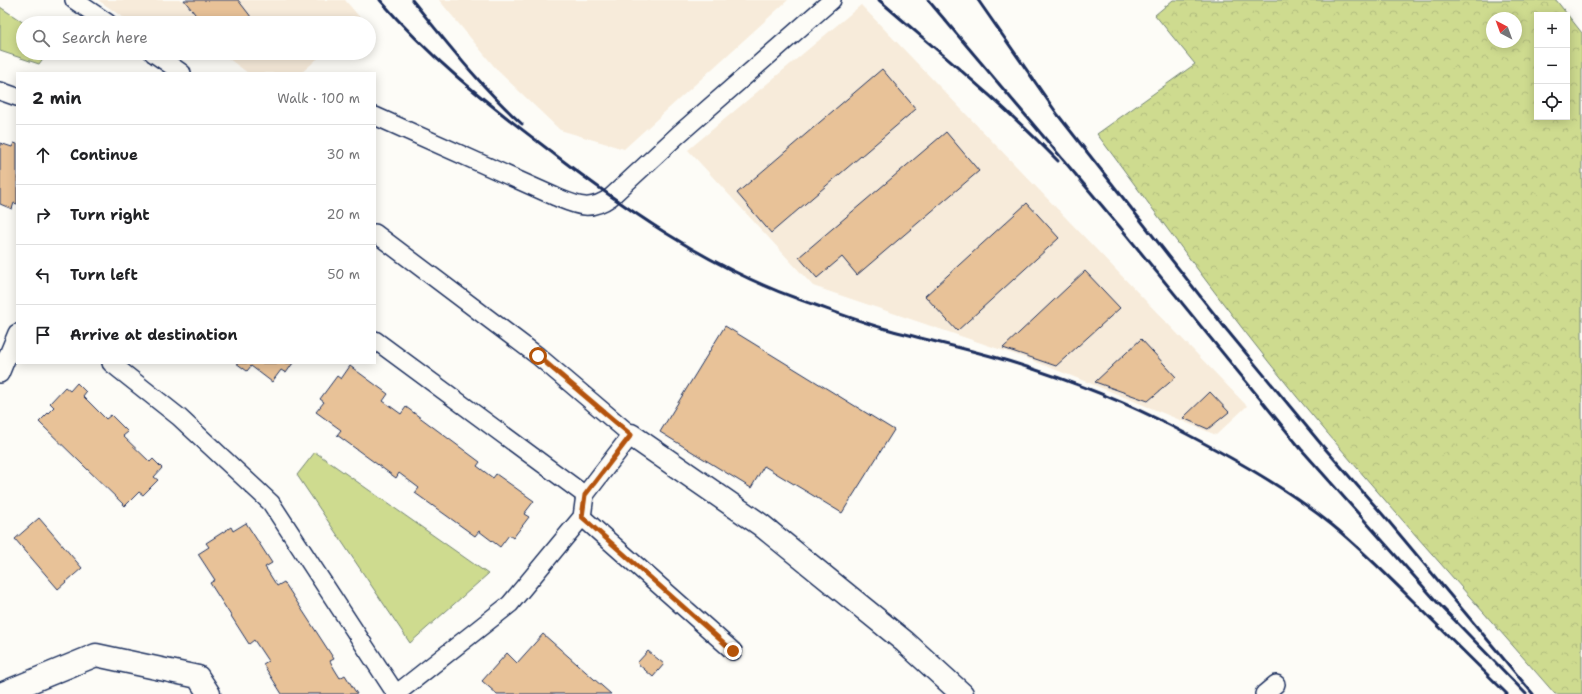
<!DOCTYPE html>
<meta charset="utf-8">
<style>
body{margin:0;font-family:"Shantell Sans",sans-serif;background:#f2f2f2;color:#202124}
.controls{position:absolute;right:12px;top:12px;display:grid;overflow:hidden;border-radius:0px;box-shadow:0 2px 10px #0003}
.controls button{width:36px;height:36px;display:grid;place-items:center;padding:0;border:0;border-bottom:1px solid #e0e0e0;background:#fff;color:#202124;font:20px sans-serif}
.compass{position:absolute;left:1486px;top:12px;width:36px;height:36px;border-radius:50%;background:#fff;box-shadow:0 2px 10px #0003;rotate:319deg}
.stop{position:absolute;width:12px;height:12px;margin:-9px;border:3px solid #b45309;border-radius:50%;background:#fff}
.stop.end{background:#b45309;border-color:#fff;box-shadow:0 1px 4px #0008}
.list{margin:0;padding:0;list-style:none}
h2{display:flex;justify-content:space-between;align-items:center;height:52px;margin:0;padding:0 16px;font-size:17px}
h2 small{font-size:13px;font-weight:400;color:#757577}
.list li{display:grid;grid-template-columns:26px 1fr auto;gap:12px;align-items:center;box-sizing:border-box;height:60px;padding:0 16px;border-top:1px solid #e0e0e0}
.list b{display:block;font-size:15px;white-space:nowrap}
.list em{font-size:13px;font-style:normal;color:#757577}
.icon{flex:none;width:22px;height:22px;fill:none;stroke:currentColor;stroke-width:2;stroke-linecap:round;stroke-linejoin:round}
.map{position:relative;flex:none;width:1582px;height:694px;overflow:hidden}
.search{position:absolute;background:#fff;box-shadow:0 2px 10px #0003;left:16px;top:16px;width:360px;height:44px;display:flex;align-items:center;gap:10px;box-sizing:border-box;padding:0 14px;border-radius:22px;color:#757577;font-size:15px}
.panel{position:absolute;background:#fff;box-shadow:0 2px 10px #0003;left:16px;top:72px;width:360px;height:292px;border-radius:0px}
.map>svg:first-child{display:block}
.built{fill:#f7ebda}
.forest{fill:url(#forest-crowns);stroke:#748576;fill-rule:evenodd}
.green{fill:#cedb8f;stroke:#748576}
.building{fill:#e8c298;stroke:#1b2f5e}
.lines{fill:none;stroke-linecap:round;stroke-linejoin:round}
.service-casing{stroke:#1b2f5e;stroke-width:20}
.minor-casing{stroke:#1b2f5e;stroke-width:25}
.service{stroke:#fdfcf7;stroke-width:17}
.minor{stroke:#fdfcf7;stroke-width:22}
.rail{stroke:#1b2f5e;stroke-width:3}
.route{stroke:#b45309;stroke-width:5}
</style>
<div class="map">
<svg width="1582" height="694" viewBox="0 0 1582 694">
<defs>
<pattern id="forest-crowns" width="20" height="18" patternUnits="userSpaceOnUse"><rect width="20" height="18" fill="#cedb8f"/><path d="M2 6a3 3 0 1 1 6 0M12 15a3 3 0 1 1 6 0" fill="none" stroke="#b0bc7e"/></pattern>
</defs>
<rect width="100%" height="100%" fill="#fdfcf7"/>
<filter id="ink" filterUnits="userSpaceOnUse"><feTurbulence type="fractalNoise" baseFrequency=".025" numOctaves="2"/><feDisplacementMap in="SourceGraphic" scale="8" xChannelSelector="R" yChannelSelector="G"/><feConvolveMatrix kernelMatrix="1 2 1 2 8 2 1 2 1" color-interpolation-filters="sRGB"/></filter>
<g filter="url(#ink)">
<g class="built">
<polygon points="98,0 345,0 362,20 358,23 131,23"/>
<polygon points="439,0 788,0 624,149 560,130 498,71"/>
<polygon points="861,5 1247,406 1216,435 1117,394 1031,360 813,286 688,150"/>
<polygon points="221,53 324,53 301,73 248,73"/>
</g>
<path class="forest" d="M1173,0H1556L1582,33V694H1555C1469,595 1381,498 1297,397C1227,312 1163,222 1097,134L1195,64L1155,15ZM1537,15H1567V117H1537ZM1492,18H1516V42H1492Z"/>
<g class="green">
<polygon points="0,7 24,23 23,23 23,53 47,53 39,64 0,51"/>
<polygon points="315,452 488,574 410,643 297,475"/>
</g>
<g class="building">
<polygon points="184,0 238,0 255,22 202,23"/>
<polygon points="882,69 916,109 771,233 737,193"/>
<polygon points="946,132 979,171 857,275 842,257 817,278 799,257"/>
<polygon points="0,143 12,147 14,143 17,144 17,204 14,203 12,209 0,204"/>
<polygon points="1027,203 1059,238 957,331 925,296"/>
<polygon points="1085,271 1120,308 1056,366 1003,348"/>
<polygon points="725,326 894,430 842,513 764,466 751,488 660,432"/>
<polygon points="1141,339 1176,377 1148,401 1095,382"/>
<polygon points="236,363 293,363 286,373 281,370 272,382 251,366 247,371"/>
<polygon points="350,366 388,394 383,401 401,414 406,407 480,462 477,466 493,478 496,474 534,501 524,514 529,517 513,538 509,535 500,547 479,531 475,536 415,493 419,488 399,473 396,478 337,435 341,430 316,412 324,402 320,399 337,376 341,379"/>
<polygon points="77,383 86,392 83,396 106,419 111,415 128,432 123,436 150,462 153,459 162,468 154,477 158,480 143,495 139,492 125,506 39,422 54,407 50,403 65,387 70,391"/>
<polygon points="1210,392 1229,412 1208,429 1183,418"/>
<polygon points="39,518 82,568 58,589 15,539"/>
<polygon points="246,523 272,563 265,567 277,586 284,582 334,659 330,661 335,670 340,678 345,675 357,694 282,694 263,664 268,661 254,640 249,644 210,583 215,580 198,554 209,547 206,543 231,527 233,531"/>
<polygon points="543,634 611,694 497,694 482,681 507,653 517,663"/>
<polygon points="648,651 664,664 653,677 637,663"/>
</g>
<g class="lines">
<g class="service-casing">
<g id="service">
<polyline points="74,0 108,23"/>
<polyline points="153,53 182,73"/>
<polyline points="0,91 17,97"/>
<path d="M375,116L556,197C578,206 590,212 611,197L679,134L832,0"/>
<polyline points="375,233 538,356 631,435 585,495 375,340"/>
<polyline points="111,363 179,417 271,503 396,694"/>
<polyline points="0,374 17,333"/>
<polyline points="582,517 733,651"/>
<polyline points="396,694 510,604 582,517 585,495"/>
<polyline points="1264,694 1276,684"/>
</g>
</g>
<g class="minor-casing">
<g id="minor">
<polyline points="631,435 761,525 905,642 962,694"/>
<polyline points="1,694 96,655 198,677 209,694"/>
</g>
</g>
<use href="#service" class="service"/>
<use href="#minor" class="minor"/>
<g class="rail">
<path d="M380,0C428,56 483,100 541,144C621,206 705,266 801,300C830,310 860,322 890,330C930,341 969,349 1008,361C1066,379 1124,401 1177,429C1231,457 1285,487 1332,525C1360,548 1386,574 1411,599C1443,631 1475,662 1507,694"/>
<path d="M412,0C447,43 481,87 522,124"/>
<path d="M879,0C939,52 1002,103 1058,161"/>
<polyline points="928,0 1120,227 1301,449 1437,602 1526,694"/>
<polyline points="978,0 1058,115 1226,329 1321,444 1390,523 1533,694"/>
</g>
</g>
</g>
<g class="lines" filter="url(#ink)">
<polyline class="route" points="538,356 631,435 585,495 582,517 733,651"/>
</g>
</svg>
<div class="controls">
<button>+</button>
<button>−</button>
<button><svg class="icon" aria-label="locate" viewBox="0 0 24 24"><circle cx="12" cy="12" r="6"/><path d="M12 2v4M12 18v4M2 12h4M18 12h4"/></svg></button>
</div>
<svg class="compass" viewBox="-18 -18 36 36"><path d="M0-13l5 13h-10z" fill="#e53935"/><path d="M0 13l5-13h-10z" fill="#757577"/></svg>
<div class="stop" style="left:538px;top:356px"></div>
<div class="stop end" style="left:733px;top:651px"></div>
<div class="search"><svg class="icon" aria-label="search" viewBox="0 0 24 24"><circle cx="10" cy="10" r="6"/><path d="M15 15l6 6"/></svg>Search here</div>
<section class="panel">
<h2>2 min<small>Walk · 100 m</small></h2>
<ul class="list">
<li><svg class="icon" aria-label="ahead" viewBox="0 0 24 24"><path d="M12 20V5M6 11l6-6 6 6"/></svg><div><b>Continue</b></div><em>30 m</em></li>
<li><svg class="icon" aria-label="right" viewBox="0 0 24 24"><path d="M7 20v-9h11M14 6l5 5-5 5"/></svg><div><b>Turn right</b></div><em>20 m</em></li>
<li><svg class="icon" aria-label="left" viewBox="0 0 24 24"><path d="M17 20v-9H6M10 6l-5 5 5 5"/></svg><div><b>Turn left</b></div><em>50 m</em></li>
<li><svg class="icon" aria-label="arrive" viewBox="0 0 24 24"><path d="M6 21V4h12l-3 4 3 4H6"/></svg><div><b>Arrive at destination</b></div></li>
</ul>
</section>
</div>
